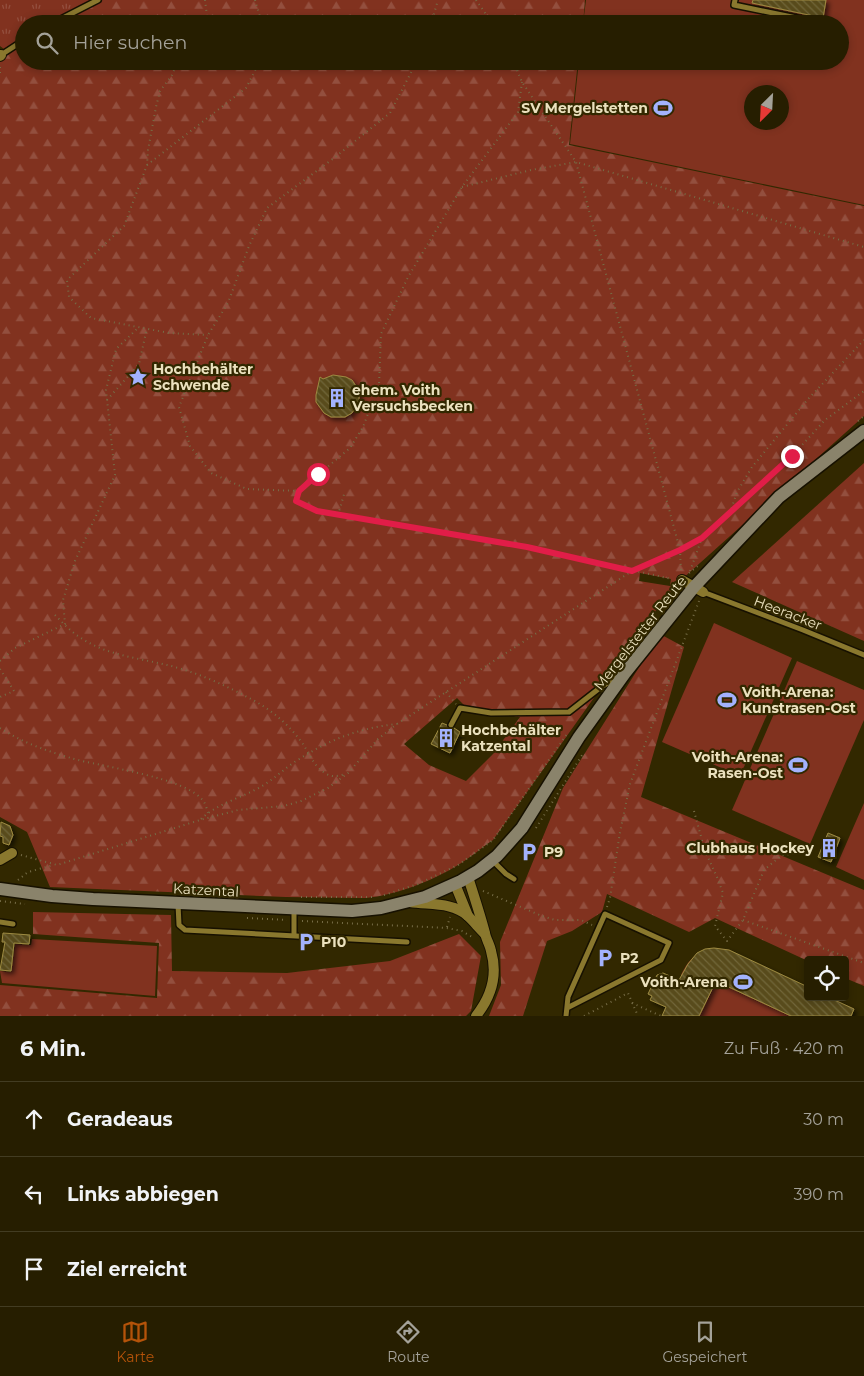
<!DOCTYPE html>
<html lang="de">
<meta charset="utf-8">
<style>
body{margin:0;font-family:Montserrat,sans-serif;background:#2e270a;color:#f1f3f6}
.controls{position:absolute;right:15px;bottom:15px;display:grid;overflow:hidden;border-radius:5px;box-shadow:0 2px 8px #0003}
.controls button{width:45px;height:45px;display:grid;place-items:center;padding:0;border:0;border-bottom:1px solid #423c22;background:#261e00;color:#f1f3f6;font:25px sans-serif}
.compass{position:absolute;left:744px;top:85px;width:45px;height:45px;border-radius:50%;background:#261e00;box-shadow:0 2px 8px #0003;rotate:204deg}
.stop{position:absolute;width:15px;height:15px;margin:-11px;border:4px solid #e11d48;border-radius:50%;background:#fff}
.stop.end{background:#e11d48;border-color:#fff;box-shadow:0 1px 5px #0008}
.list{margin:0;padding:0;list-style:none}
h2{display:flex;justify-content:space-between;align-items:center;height:65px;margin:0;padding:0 20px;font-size:21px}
h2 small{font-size:16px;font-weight:400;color:#a4a299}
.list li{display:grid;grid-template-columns:32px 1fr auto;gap:15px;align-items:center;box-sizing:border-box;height:75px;padding:0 20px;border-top:1px solid #423c22}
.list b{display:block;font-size:19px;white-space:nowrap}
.list em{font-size:16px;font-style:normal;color:#a4a299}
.icon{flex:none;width:28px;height:28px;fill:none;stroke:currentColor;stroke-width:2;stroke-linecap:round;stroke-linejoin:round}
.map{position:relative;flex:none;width:864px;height:1016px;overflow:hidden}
.search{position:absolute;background:#261e00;box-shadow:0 2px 8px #0003;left:15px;right:15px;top:15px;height:55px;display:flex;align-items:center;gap:12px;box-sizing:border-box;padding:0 18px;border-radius:28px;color:#a4a299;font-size:19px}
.sheet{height:290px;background:#261e00}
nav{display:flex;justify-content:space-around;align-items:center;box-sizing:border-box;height:70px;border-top:1px solid #423c22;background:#261e00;font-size:14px;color:#a4a299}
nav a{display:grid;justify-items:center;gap:2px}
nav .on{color:#b45309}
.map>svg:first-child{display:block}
.grass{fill:url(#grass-tufts)}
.forest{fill:url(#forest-firs);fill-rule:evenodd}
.pitch{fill:#81321f;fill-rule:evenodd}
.building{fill:url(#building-back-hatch);stroke:#9d8a41;filter:url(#shadow)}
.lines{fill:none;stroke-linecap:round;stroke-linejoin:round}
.lane-casing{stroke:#171100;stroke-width:8}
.street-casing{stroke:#171100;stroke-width:12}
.secondary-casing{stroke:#171100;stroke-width:15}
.path{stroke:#766c46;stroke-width:2;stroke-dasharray:1 4;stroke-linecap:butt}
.lane{stroke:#8a782e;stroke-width:5}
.street{stroke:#8a782e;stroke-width:10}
.secondary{stroke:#8a836b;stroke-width:12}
.route{stroke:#e11d48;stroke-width:6}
.labels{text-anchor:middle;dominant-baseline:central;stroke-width:4.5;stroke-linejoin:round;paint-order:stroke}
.poi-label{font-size:14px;font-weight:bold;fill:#ebe1be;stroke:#322800;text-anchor:start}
.street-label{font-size:14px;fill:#ebe1be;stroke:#322800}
</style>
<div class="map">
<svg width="864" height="1016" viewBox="0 0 864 1016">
<defs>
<pattern id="grass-tufts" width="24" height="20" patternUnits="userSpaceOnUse" patternTransform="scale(1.25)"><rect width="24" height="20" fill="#81321f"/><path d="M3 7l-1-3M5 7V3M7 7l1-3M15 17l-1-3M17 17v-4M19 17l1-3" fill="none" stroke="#934f3e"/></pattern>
<pattern id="forest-firs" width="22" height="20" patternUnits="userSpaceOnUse" patternTransform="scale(1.25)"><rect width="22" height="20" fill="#81321f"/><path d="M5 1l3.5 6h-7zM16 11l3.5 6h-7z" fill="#934f3e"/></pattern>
<pattern id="building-back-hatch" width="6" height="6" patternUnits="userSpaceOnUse" patternTransform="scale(1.25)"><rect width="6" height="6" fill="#594c1b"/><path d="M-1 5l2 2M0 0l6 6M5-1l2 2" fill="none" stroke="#71663a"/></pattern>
<filter id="shadow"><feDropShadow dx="3" dy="3" stdDeviation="2.5" flood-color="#0009"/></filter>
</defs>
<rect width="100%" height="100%" fill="#322800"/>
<polygon class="grass" points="0,0 94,0 48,24 24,24 24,38 4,49 0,46"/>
<g class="forest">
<polygon points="102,0 585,0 583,24 55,24"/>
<path d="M24,43V61H578L569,145L864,206V416L681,580L657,609L493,840C481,848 470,858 458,865C432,881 396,895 366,898L286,897L50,887L27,832L0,817V60L3,56ZM640,573L671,579L670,586L639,581ZM457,698L469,710L520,717L493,754L466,781L429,765L404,744Z"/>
<polygon points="864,463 864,641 732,582"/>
<polygon points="660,634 684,647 641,797 864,890 864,986 845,978 845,960 808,961 715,918 689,932 607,894 602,912 572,931 547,941 523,1016 489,1016 501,985 500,942 563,788"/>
<polygon points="33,912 171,915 172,971 287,973 390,961 459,934 481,956 471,1011 466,1016 0,1016 0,985 157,998 159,943 33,934"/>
</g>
<g class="pitch">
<path d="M586,0H864V205L570,144L579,61H840V24H583ZM752,92H782V122H752Z"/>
<polygon points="714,623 792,658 740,776 662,742"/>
<polygon points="797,661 864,690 864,720 810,844 732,810"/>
<polygon points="864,803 864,880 836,867"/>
<polygon points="32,939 157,946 155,996 2,983 0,971 11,972 15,944 31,945"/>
<path d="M714,948L729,950L808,997H828L854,1009L851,1016H675L691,980L681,975C690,957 695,954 714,948Z"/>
</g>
<g class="building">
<polygon points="753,0 826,0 823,18 752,3"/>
<polygon points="333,375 346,377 352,380 356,386 359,393 359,400 356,407 352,413 345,417 331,417 324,413 316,402 316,395 320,377 323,379"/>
<polygon points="442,723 447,725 449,729 454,728 460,732 450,753 431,744"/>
<polygon points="1,822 10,826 13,835 9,845 3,843 3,837 0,836"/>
<polygon points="828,833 840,838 831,862 818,857"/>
<polygon points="3,933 30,935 29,944 14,943 11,971 0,970 5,942 2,942"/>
<polygon points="714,948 729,950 808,987 808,997 828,997 854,1009 851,1016 791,1016 716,981 699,1016 662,1016 666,1007 650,1000 652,996 648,994 657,975 663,973 679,980 688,964 697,953 705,949"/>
</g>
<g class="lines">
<g class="lane-casing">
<g id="lane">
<polyline points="735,0 734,5 821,23"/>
<polyline points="51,24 98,0"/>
<polyline points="1,55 24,40"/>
<polyline points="703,592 803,630 864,655"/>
<polyline points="451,725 460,708 491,713 569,712 601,687 616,678"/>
<polyline points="492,860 506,874 514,879"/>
<polyline points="178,904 179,925 185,930 407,942"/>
<polyline points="0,922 13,924"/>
<polyline points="294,935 294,910"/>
<polyline points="566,1016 568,997 605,914 669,943 661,960 567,1008"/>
</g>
</g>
<g class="street-casing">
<g id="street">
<polyline points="0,56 1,55"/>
<polyline points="682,580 703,592"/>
<polyline points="0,860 12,853"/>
<path d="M468,877C474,896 480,914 485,933C486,939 490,945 491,951C498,975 491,997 476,1016"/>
<polyline points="455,884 468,916"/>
<path d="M410,902C430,905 453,902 468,916C474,922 479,928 485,934"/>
</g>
</g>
<g class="secondary-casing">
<polyline id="secondary" points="0,889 52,896 93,899 352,911 381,908 425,897 461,881 478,871 497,856 522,828 579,737 625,673 694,587 779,497 864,431"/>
</g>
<g class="path">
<polyline points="205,0 207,16 206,24"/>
<polyline points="255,0 262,24"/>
<polyline points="476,0 493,24"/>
<polyline points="431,24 438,0"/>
<polyline points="178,61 172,75 160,91 156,107 148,150 147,165 124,226 67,280 69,297 91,318 169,333 208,335"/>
<polyline points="513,61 522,82 576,162 680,550 681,570"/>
<polyline points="0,73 0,65"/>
<polyline points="522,82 518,112 462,187 408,277 381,334 379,385 363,427 350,448 299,491 296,501 317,511 527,547 672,579"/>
<polyline points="147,165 246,88 260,61"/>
<polyline points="462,187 531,170 576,162 864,247"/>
<polyline points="107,400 139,364 147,328"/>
<polyline points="858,421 864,416"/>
<polyline points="299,491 247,489 211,473 190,446 179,407 208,335 228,303 249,246 267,208 334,158 390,113 417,61"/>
<polyline points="730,513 737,492 752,467 809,398 864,340"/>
<polyline points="338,515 345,491"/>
<polyline points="690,571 702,538"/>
<polyline points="689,573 699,565"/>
<path d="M55,615C63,623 71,632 81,638C106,655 138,658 167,665C196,672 225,685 251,699C270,709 287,723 300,740C309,751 312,765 325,773C332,778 338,776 346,774"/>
<polyline points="0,661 15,648 65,624 63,600 75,561 115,475 106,390 116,349 139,327"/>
<polyline points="619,661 657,609 675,587"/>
<polyline points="0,669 14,691 0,697"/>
<polyline points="446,692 456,704"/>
<path d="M0,728C21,742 47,751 71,758C100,767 188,777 204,802C206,805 207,810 208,813"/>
<polyline points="694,811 705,851 717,877 723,893 715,926 727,941 743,920 764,870 782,855 800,853"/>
<path d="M201,819C218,803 242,798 262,786C274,779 284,769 296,761C329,740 358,728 397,724"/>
<polyline points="536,828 584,752"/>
<polyline points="21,855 57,865 200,820 238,810 284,806 301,801 328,788 348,773 378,739 397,724 632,571 680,550 702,538 792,456 825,420 864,391"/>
<polyline points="18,880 28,872 54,865"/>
<polyline points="483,891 542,916 555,920 581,920 592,925"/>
<polyline points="384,895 418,884 458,865 493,840 567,734"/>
<polyline points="301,897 376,897"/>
<polyline points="0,901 25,904"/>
<polyline points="607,907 610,898 620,832 630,784 699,601"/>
<polyline points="247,918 287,920"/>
<polyline points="743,920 864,963"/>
<polyline points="302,921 447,928 462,931 474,938"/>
<polyline points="447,927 450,917"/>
<polyline points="632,1003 661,1016"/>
<polyline points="584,1016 628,993 638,1016"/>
</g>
<use href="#lane" class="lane"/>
<use href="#street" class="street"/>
<use href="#secondary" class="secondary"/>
</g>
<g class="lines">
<polyline class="route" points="318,474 299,491 296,501 317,511 527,547 632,571 680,550 702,538 792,456"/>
</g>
<defs>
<g id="stadium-bare" transform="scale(1.5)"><path d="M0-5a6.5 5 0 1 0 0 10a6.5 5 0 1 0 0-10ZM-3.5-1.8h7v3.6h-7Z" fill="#a3b2fd" stroke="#322800" stroke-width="2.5" paint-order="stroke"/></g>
<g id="sight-bare" transform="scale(1.5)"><path d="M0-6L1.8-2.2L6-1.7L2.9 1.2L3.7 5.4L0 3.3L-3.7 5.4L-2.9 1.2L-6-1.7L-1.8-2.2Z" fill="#a3b2fd" stroke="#322800" stroke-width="2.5" paint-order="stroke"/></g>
<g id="building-bare" transform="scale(1.5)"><path d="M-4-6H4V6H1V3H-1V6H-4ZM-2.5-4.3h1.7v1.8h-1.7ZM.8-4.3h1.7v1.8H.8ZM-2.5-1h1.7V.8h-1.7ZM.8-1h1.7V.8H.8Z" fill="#a3b2fd" stroke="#322800" stroke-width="2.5" paint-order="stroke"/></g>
<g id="parking-bare" transform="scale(1.5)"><path d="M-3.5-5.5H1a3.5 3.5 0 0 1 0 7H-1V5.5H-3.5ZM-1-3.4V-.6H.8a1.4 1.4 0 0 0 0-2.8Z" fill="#a3b2fd" stroke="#322800" stroke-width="2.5" paint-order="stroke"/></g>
</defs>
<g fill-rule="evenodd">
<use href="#stadium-bare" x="663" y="108"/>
<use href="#sight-bare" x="138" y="377"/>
<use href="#building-bare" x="337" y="398"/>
<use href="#stadium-bare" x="727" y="700"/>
<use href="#building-bare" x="446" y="738"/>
<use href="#stadium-bare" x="798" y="765"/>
<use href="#building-bare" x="829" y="848"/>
<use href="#parking-bare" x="529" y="852"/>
<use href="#parking-bare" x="306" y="942"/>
<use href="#parking-bare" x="605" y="958"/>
<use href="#stadium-bare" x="743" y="982"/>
</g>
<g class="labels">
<g class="poi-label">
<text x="648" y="108" text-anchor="end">SV Mergelstetten</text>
<text x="153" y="369">Hochbehälter<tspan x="153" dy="16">Schwende</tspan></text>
<text x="352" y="390">ehem. Voith<tspan x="352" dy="16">Versuchsbecken</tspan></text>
<text x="742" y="692">Voith-Arena:<tspan x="742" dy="16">Kunstrasen-Ost</tspan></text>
<text x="461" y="730">Hochbehälter<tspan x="461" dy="16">Katzental</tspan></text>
<text x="783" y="757" text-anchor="end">Voith-Arena:<tspan x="783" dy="16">Rasen-Ost</tspan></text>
<text x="814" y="848" text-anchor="end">Clubhaus Hockey</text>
<text x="544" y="852">P9</text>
<text x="321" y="942">P10</text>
<text x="620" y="958">P2</text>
<text x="728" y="982" text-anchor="end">Voith-Arena</text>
</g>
<g class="street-label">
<text transform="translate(788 613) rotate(21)">Heeracker</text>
<text transform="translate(640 633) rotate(-52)">Mergelstetter Reute</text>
<text transform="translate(206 890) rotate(3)">Katzental</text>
</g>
</g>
</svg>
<div class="controls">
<button><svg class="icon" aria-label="locate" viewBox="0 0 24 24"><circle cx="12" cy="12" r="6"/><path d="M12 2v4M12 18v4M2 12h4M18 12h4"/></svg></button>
</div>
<svg class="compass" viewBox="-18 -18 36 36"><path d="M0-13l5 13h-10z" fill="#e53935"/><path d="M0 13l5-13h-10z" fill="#a4a299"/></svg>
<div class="stop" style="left:318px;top:474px"></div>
<div class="stop end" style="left:792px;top:456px"></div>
<div class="search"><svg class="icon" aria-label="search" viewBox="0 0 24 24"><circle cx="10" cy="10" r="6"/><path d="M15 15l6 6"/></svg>Hier suchen</div>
</div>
<section class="sheet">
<h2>6 Min.<small>Zu Fuß · 420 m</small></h2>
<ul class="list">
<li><svg class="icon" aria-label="ahead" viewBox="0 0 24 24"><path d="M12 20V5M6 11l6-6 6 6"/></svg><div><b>Geradeaus</b></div><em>30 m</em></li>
<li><svg class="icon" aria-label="left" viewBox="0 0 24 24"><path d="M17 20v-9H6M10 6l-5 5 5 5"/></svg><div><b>Links abbiegen</b></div><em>390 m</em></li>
<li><svg class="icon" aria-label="arrive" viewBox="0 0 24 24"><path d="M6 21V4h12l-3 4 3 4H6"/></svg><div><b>Ziel erreicht</b></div></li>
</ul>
</section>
<nav>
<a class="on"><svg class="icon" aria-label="map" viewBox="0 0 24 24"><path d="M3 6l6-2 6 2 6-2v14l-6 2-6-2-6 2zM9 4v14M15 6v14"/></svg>Karte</a>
<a><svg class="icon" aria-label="directions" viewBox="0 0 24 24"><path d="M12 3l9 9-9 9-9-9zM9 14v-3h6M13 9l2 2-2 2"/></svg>Route</a>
<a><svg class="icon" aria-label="saved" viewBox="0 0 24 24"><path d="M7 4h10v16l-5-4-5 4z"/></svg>Gespeichert</a>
</nav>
